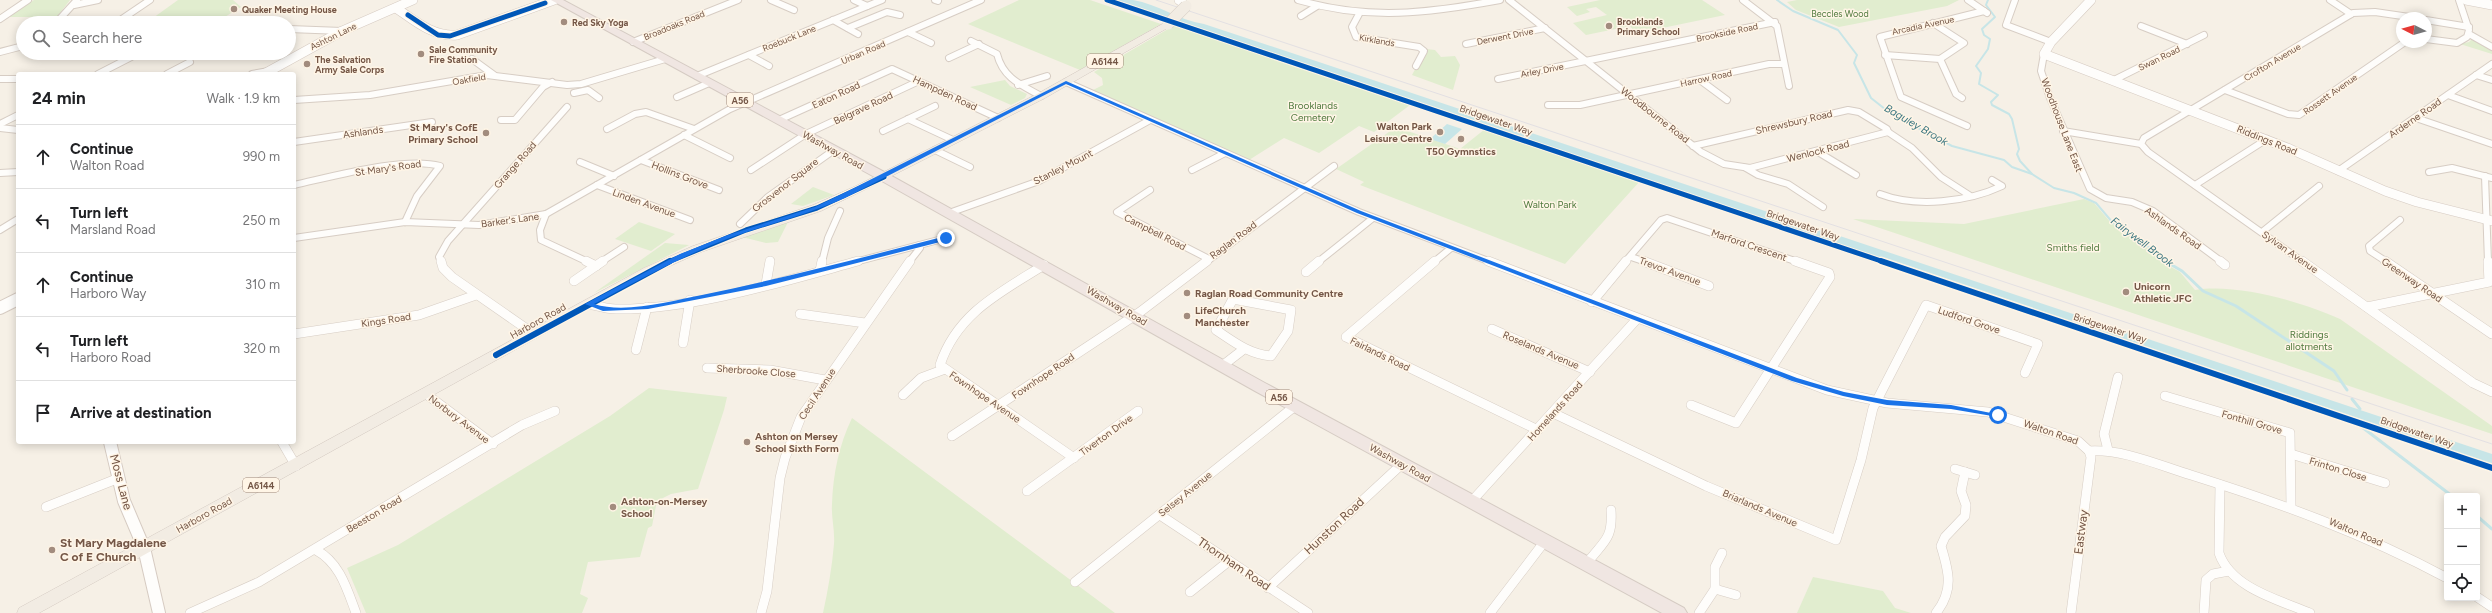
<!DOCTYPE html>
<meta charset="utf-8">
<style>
body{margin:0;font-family:Figtree,sans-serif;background:#f6f6f6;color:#202124}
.controls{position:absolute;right:12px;bottom:12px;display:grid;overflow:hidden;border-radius:4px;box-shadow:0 2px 10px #0003}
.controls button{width:36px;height:36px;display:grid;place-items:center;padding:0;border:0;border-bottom:1px solid #e0e0e0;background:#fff;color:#202124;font:20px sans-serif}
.compass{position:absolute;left:2396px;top:12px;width:36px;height:36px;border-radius:50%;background:#fff;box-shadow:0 2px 10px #0003;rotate:276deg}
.stop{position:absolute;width:12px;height:12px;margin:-9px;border:3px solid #1a73e8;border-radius:50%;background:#fff}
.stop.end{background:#1a73e8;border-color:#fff;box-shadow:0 1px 4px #0008}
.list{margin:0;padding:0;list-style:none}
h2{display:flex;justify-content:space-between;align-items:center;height:52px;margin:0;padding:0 16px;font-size:17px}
h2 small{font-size:13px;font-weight:400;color:#757577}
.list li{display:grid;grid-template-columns:26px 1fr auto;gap:12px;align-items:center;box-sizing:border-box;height:64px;padding:0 16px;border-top:1px solid #e0e0e0}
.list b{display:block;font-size:15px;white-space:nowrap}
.list p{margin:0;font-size:13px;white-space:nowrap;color:#757577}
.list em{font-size:13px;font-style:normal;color:#757577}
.icon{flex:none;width:22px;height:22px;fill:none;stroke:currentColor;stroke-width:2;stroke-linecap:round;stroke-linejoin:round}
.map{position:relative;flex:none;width:2492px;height:613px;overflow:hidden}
.search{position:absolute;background:#fff;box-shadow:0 2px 10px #0003;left:16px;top:16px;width:280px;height:44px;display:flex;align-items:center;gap:10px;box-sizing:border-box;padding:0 14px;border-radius:22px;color:#757577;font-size:15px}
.panel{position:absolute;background:#fff;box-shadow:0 2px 10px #0003;left:16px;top:72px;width:280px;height:372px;border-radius:4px}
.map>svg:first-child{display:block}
.green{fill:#e1edcf}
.water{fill:#c7e5e7}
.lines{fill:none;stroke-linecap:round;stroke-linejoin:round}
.stream-far1{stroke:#c7e5e7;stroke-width:2}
.stream{stroke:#c7e5e7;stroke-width:3}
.street-far1-casing{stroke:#d7cdc4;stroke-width:8}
.street-casing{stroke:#d7cdc4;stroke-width:10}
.secondary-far1-casing{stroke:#d6cbc2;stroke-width:10}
.secondary-casing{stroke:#d6cbc2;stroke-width:14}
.primary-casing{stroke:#d5cbc3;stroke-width:1}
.highway-casing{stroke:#d5cbc3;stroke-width:2}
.street-far1{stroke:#fefdfb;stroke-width:6}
.street{stroke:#fefdfb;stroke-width:9}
.secondary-far1{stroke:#fefdfb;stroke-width:9}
.secondary{stroke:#fefdfb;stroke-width:12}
.primary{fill:#f2ece3;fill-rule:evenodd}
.highway{fill:#f0e6e2;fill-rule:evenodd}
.tram{stroke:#e3e0e3;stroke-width:1}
.primary-bridge-casing{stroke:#d5cbc3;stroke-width:12;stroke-linecap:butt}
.primary-bridge{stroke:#f2ece3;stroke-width:11}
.cycleway-far1-casing{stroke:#fff5e6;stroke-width:7}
.cycleway-casing{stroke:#fff5e6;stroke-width:9}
.cycleway-far1{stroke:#0057b8;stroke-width:5}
.cycleway{stroke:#0057b8;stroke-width:6}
.route{fill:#1a73e8}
.poi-dot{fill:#a28c7e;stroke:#fff5e6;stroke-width:1.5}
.labels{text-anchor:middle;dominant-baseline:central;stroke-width:3;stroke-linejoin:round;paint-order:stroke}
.far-poi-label{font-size:9px;font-weight:bold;fill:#745646;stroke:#fff5e6;text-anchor:start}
.far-park-label{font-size:9px;fill:#507a3e;stroke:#fff5e6}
.far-street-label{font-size:9px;fill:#745646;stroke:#fff5e6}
.shield{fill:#fff5e6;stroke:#9e8676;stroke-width:1}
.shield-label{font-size:9px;font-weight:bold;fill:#745646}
.street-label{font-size:10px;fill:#745646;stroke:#fff5e6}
.park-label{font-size:10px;fill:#507a3e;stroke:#fff5e6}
.poi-label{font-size:10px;font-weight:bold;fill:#745646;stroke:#fff5e6;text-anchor:start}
.water-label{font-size:11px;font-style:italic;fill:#3c7782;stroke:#fff5e6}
.near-street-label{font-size:12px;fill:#745646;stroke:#fff5e6}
.near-poi-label{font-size:12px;font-weight:bold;fill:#745646;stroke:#fff5e6;text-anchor:start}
</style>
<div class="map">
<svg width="2492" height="613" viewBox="0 0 2492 613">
<rect width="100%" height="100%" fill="#f6f0e6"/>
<g class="green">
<polygon points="34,0 70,0 57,17 8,17"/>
<polygon points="178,0 233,0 241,7 215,23 146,23"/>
<polygon points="1019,0 1090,0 1161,24 1080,70 968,24"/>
<polygon points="1600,0 1702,0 1725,15 1643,32 1635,32 1630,26 1586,35 1573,23 1607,15 1596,7 1586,9 1590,12 1577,16 1567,7"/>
<polygon points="1797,0 1959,0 1947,6 1839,27 1796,10 1787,2"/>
<polygon points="1175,25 1410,105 1374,132 1359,126 1319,153 1284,138 1249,160 1093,90 1103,85 1102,78 1094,72"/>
<polygon points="2472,39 2492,49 2492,54 2460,44 2469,42"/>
<polygon points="1426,49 1435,50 1441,57 1455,56 1460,65 1453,90 1412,75"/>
<polygon points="1005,80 1010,86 1027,94 1025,98 1011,105 970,87"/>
<polygon points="1396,127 1460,149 1485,129 1640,181 1565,264 1360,185 1364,182 1336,169"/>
<polygon points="813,187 834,195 803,206 791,204"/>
<path d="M2084,199L2094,203L2111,223L2154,252L2162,262L2180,272L2195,290C2237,283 2302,302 2340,319L2492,426V434L1853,219L1964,224Z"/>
<polygon points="639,222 675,234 651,251 615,239"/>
<polygon points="788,222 778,242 766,243 742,237"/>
<polygon points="665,243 689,245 594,293"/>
<polygon points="649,388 727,397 724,410 698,489 671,494 657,501 652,526 648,528 640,557 588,562 580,594 588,598 582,613 366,613 347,568 398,545 610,416"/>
<path d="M852,418L1115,613H823C828,590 832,567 834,544C835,530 831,517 832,504C833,474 839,445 852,418Z"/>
<polygon points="1813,577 1883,591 1895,608 1911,613 1797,613"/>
</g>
<g class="water">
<path d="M1111,0C1118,0 1126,0 1133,0C1158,4 1178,20 1204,24L1373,80L2492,454V466Z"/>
<polygon points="1447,124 1462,129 1445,144 1430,139"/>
</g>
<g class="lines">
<g class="stream-far1">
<polyline points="1777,0 1793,11 1838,30 1857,55 1854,63 1871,98 1890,113 1952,146 2004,160 2012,167 2032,174"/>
<polyline points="1988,0 1986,5 1995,17 1982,29 1984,35 1990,39 1988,49 1976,66 1981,73 1979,84 1998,95 1991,102 1992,105 2009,114 2012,119 2019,149 2017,154 2020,161 2032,174 2054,188 2074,193 2096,203 2113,223 2156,252 2167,262"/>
</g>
<g class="stream">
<polyline points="2165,261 2182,271 2203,291 2236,306 2334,371 2347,390"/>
<polyline points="2352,399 2360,409"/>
<polyline points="2358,424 2452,496"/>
<polyline points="2477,516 2492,529"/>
</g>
<g class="street-far1-casing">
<g id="street-far1">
<polyline points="771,0 794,10"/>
<polyline points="854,0 867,6"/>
<polyline points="935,0 938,1"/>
<path d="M1298,0C1369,21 1429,13 1500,0"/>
<polyline points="1509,0 1701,152 1724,164 1750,168 1888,132"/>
<polyline points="1743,0 1777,26 1789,86"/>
<polyline points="1968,0 1987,13"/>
<polyline points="2015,0 2006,25 2051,42"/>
<polyline points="2330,0 2351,14"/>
<polyline points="74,5 98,0"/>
<polyline points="1359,14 1352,27 1356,37 1419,47 1424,51 1416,66"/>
<polyline points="1301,16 1317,6"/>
<polyline points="0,19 28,0"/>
<polyline points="833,20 858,34"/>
<polyline points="2426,20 2469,27"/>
<polyline points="56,23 77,0"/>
<polyline points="116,23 150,0"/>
<polyline points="2141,26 2187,44"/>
<polyline points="848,28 887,12 900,15"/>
<polyline points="289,29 342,31"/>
<polyline points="908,32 931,43"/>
<polyline points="2469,34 2492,47"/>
<polyline points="2426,39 2457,43 2467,37 2469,30 2459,0"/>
<path d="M971,41L997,54C1003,78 1021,85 1041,96"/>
<polyline points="633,42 738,0"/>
<polyline points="1466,44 1545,28"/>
<polyline points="0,52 23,46"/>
<polyline points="2044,54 2041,71 2050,98 2090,189 2106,198 2132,202 2153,211 2222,262"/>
<polyline points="749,55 769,66"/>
<polyline points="1885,55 1940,59 1964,43 1933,23"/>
<polyline points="949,58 979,44"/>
<polyline points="472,59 494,75"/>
<polyline points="1940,59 1956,94 1962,98"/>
<polyline points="98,74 139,53"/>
<polyline points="167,74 190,62"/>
<polyline points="252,74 269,71"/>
<polyline points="2476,75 2492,80"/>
<polyline points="697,76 882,0"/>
<polyline points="0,79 18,79"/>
<polyline points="1498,79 1775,22"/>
<polyline points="1700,80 1727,100"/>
<polyline points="2114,80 2204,35"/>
<polyline points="1066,82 1359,212 1491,262"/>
<polyline points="1018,85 1047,76"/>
<polyline points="2225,90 2288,114 2299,115 2405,42"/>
<polyline points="574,93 588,90 599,98"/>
<polyline points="2448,95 2492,111"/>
<polyline points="677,97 709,83"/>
<polyline points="294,100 370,95 487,75 567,85 581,84 665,59"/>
<polyline points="1548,105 1580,105 1769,64 1783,64"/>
<polyline points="2416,118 2492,144"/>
<polyline points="908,119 953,140"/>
<polyline points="501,120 515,120 543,87 552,82"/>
<polyline points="779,120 892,69 998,118"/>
<polyline points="0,124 18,115"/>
<polyline points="1967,126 1901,97 1880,37 1984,11"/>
<polyline points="0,128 18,130"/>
<polyline points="607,129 635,114 646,112 694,129"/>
<polyline points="883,131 935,106"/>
<polyline points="2063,131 2141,144"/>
<polyline points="1888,132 1912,148 1941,177 1969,195"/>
<polyline points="684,135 730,158"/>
<polyline points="294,142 432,122"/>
<polyline points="1693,146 1848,110 1859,112 1887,129 1888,132"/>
<polyline points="935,150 970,167"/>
<polyline points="1818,152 1856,175"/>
<polyline points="641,160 719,190"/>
<polyline points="580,162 614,176"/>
<polyline points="1746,168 1758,175 1788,184 1823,207"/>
<polyline points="751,170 806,134 919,81"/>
<polyline points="1192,170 1225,153"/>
<polyline points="2338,171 2492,64"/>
<polyline points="2429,172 2452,168 2492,178"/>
<polyline points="0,173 18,172"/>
<polyline points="2485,176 2488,262"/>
<path d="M294,185C331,177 405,156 440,166L417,196L405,222"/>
<polyline points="597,185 690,220"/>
<polyline points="2195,185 2267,139"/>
<polyline points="1150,190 1117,212 1209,259"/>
<path d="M1880,194C1916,208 1968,202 2002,186L1992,180"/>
<polyline points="949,213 1039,181 1150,120"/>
<polyline points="546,214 540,230 541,240 588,262"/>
<polyline points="740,224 768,197 834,150"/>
<polyline points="0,230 18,219"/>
<polyline points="2262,232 2319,186"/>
<polyline points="294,238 405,222 479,225 546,214 730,109 981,0"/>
<polyline points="1631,257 1646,262"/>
<polyline points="441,262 439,257 448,241 567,107"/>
<polyline points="601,262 624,247"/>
<polyline points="822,262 828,238 840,211"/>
<polyline points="855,262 946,238"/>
<polyline points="909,262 920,248 919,245"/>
<polyline points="1206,262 1334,166"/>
<polyline points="1318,262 1373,218"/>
<polyline points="1434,262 1451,248"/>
<polyline points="1625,262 1661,220 1667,218 1798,262"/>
<polyline points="2303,262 2148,152 2141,144 2144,138 2353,13 2375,12 2416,18"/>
<polyline points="2387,262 2370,251 2369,246 2400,220"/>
</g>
</g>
<g class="street-casing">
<g id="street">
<polyline points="441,261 443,268 452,277 534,334"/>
<polyline points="586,261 596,266"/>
<polyline points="1435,261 1346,337 1538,430"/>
<polyline points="1488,261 1827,390 1887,403 1988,412 2078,441 2089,451 2091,457 2071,613"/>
<polyline points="1643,261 1709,286"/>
<polyline points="2220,261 2225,265"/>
<polyline points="2302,261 2473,383 2492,392"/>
<polyline points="2385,261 2492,334"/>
<path d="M1044,265C1001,292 957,313 940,365L1074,458"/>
<polyline points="820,271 822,261"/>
<polyline points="1306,272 1319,261"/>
<polyline points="574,281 603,261"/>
<polyline points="766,284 770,261"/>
<path d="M1233,299L1291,310L1288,331L1271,356C1249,354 1234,342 1216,330Z"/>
<polyline points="1592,302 1626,261"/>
<path d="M589,304C598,306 607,309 616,309C691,310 785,281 858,261"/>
<polyline points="2367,307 2489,282 2488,261"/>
<polyline points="800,314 865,323"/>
<polyline points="1492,329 1590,372"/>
<polyline points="294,334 419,315 476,295"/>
<polyline points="683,343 690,300"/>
<polyline points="636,350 647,307"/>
<polyline points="1222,366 1244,349"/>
<polyline points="707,368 770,370 825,380"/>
<polyline points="426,394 493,444"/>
<polyline points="903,395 921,378 945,369"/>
<polyline points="2165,396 2290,433 2291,507"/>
<polyline points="1691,405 1736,423 1830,277 1829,273 1795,261"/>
<polyline points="1553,413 1706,486 1836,540 1861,460 1873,408 1926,305 2038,344 2025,373"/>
<polyline points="952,436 1140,312 1207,261"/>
<polyline points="282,442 296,466"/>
<polyline points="2108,450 2104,434 2118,377"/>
<path d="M2089,451C2124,449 2158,465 2191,475C2280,503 2365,534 2447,578"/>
<polyline points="2291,454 2385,483"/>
<polyline points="1955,469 1975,475"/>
<path d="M2220,485L2219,553C2231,588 2279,600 2310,613"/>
<polyline points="1027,491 1138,411"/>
<polyline points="1471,502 1637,319"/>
<polyline points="46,507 119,478"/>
<polyline points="1160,515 1308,613"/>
<path d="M316,550C340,563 347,589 356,613"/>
<path d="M1587,563C1604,541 1613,539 1611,510"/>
<polyline points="1075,582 1295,406"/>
<polyline points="1268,588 1402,464"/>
<polyline points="1715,589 1736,595"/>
<polyline points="1190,592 1229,561"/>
<polyline points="2477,597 2492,607"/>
<polyline points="190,613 259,582 522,425 555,411"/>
<polyline points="761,613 767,591 780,478 785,458 801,417 910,261"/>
<polyline points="1490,613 1545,541"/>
<polyline points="1699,613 1715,589 1715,567 1722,553"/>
<path d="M1936,613C1954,590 1949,572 1941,546L1945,537L1965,516L1966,505L1961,491L1965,472"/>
<polyline points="2204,613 2206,580 2213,574 2229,571"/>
</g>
</g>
<g class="secondary-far1-casing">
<g id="secondary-far1">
<polyline points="1179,0 1182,2"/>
<polyline points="2091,0 2051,42 2044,54 2290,149 2385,191 2417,202 2492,221"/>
<polyline points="2466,0 2492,5"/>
<path d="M396,8C415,21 433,37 457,35L554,0"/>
<polyline points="264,74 342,31 413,0"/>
</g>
</g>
<g class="secondary-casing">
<g id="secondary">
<polyline points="0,308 18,299"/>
<polyline points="110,442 124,501 144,548 159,613"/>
</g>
</g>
<g class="primary-casing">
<polygon id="primary" points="1168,21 1171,22 1171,26 1045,98 864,190 821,211 701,252 652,274 39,613 17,613 19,608 644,268 693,246 813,205 856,186 1037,94"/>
</g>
<g class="highway-casing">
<polygon id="highway" points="551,0 563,0 888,174 1265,383 1684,608 1687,613 1662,613 1255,391 880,180"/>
</g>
<use href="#street-far1" class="street-far1"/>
<use href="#street" class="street"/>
<use href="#secondary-far1" class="secondary-far1"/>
<use href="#secondary" class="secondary"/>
<use href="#primary" class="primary"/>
<use href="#highway" class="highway"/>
<polyline class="tram" points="1156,0 2492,444"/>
<g class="primary-bridge-casing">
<polyline id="primary-bridge" points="1168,24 1186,6"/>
</g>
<use href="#primary-bridge" class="primary-bridge"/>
<g class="cycleway-far1-casing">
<g id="cycleway-far1">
<polyline points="1107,0 1884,262"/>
<polyline points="408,15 438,35 450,36 545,3"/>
<polyline points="668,262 746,230 817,208 884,177"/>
</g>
</g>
<g class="cycleway-casing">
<g id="cycleway">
<polyline points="1881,261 2492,468"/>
<polyline points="496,355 670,261"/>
</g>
</g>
<use href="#cycleway-far1" class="cycleway-far1"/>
<use href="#cycleway" class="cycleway"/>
</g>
<path class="route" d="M1066,81L1361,211L1797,378L1844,392L1887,400L1951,405L2001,415L1998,417L1951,409L1887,405L1843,396L1792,381L1357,213L1066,84L845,198C808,214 770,224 732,237C684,255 639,280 594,304C625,314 671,301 702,295C784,278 865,257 946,236L948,240L766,286L648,309L603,311L585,304L680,254L728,235L815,207L840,195Z"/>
<g class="poi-dot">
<circle cx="234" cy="9" r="4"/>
<circle cx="564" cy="22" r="4"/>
<circle cx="1609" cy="26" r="4"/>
<circle cx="421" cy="54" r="4"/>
<circle cx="307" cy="64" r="4"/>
<circle cx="1440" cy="132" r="4"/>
<circle cx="486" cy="133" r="4"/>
<circle cx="1461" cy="139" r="4"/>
<circle cx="2126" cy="292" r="4"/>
<circle cx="1187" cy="293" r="4"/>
<circle cx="1187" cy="316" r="4"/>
<circle cx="747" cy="442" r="4"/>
<circle cx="613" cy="507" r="4"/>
<circle cx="52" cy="550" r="4"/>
</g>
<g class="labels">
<g class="far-poi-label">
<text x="242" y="9">Quaker Meeting House</text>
<text x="1617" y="21">Brooklands<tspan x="1617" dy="10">Primary School</tspan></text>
<text x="572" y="22">Red Sky Yoga</text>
<text x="429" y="49">Sale Community<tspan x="429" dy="10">Fire Station</tspan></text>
<text x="315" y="59">The Salvation<tspan x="315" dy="10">Army Sale Corps</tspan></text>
</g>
<g class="far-park-label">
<text x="1840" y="13">Beccles Wood</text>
</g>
<g class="far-street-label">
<text transform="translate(674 25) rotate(-22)">Broadoaks Road</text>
<text transform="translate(1923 25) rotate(-12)">Arcadia Avenue</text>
<text transform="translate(1727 32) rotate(-12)">Brookside Road</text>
<text transform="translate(333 36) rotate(-26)">Ashton Lane</text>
<text transform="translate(1505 36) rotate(-11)">Derwent Drive</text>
<text transform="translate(789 38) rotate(-22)">Roebuck Lane</text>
<text transform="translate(1377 40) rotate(10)">Kirklands</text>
<text transform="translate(863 52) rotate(-23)">Urban Road</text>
<text transform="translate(2159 58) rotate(-26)">Swan Road</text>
<text transform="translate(2272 62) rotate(-31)">Crofton Avenue</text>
<text transform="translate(1542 70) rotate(-11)">Arley Drive</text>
<text transform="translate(1706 78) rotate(-12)">Harrow Road</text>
<text transform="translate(469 79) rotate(-10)">Oakfield</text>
<text transform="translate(2330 94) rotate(-35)">Rossett Avenue</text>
</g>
<g class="shield">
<rect x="1087" y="54" width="36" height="14" rx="3"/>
<rect x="727" y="93" width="26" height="14" rx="3"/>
<rect x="1266" y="390" width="26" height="14" rx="3"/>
<rect x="243" y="478" width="36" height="14" rx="3"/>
</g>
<g class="shield-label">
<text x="1105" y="61">A6144</text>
<text x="740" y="100">A56</text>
<text x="1279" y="397">A56</text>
<text x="261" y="485">A6144</text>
</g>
<g class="street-label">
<text transform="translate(945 93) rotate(25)">Hampden Road</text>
<text transform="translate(836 95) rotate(-25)">Eaton Road</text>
<text transform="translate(863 108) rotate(-25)">Belgrave Road</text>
<text transform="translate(1655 115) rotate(38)">Woodbourne Road</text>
<text transform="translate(2415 118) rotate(-35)">Arderne Road</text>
<text transform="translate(1496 120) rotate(19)">Bridgewater Way</text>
<text transform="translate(1794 122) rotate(-13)">Shrewsbury Road</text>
<text transform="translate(2062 125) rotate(69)">Woodhouse Lane East</text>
<text transform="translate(363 132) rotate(-8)">Ashlands</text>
<text transform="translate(2267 140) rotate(22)">Riddings Road</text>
<text transform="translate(833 150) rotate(29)">Washway Road</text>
<text transform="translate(1818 151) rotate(-14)">Wenlock Road</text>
<text transform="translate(515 165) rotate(-49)">Grange Road</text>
<text transform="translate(1063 167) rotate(-27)">Stanley Mount</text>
<text transform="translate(388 168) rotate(-8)">St Mary's Road</text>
<text transform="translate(680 175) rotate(21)">Hollins Grove</text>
<text transform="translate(785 185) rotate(-38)">Grosvenor Square</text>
<text transform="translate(644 203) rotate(20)">Linden Avenue</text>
<text transform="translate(510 220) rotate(-8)">Barker's Lane</text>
<text transform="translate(1803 225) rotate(19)">Bridgewater Way</text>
<text transform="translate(2173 228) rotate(35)">Ashlands Road</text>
<text transform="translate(1155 232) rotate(27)">Campbell Road</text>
<text transform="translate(1233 240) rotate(-37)">Raglan Road</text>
<text transform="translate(1749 245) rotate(19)">Marford Crescent</text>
<text transform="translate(2290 252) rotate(35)">Sylvan Avenue</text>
<text transform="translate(1670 271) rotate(20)">Trevor Avenue</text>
<text transform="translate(2412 280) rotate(34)">Greenway Road</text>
<text transform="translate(1117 306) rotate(30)">Washway Road</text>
<text transform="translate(386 320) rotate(-9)">Kings Road</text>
<text transform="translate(1969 320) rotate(19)">Ludford Grove</text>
<text transform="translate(538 321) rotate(-29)">Harboro Road</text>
<text transform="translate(2110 328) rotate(18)">Bridgewater Way</text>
<text transform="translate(1541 350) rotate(23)">Roselands Avenue</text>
<text transform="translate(1380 354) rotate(26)">Fairlands Road</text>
<text transform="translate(756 371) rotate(4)">Sherbrooke Close</text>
<text transform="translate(1043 376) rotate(-34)">Fownhope Road</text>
<text transform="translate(817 394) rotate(-57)">Cecil Avenue</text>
<text transform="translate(985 397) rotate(34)">Fownhope Avenue</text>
<text transform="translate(1555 411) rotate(-48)">Homelands Road</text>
<text transform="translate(459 419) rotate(37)">Norbury Avenue</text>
<text transform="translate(2252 422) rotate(16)">Fonthill Grove</text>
<text transform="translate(2051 432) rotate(19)">Walton Road</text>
<text transform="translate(2417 432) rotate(19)">Bridgewater Way</text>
<text transform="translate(1106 435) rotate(-36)">Tiverton Drive</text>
<text transform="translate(1400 463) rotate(29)">Washway Road</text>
<text transform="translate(2338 469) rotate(17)">Frinton Close</text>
<text transform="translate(1185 494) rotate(-39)">Selsey Avenue</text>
<text transform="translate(1760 508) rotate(23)">Briarlands Avenue</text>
<text transform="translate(374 514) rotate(-31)">Beeston Road</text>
<text transform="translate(204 515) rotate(-29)">Harboro Road</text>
<text transform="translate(2356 532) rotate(23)">Walton Road</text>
</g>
<g class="park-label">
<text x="1313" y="105">Brooklands<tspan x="1313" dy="12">Cemetery</tspan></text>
<text x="1550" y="204">Walton Park</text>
<text x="2073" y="247">Smiths field</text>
<text x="2309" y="334">Riddings<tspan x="2309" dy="12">allotments</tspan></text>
</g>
<g class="poi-label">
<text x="1432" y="126" text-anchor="end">Walton Park<tspan x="1432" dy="12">Leisure Centre</tspan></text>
<text x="478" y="127" text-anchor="end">St Mary's CofE<tspan x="478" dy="12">Primary School</tspan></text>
<text x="1461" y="151" text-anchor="middle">T50 Gymnstics</text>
<text x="2134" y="286">Unicorn<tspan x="2134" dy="12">Athletic JFC</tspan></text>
<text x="1195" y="293">Raglan Road Community Centre</text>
<text x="1195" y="310">LifeChurch<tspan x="1195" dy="12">Manchester</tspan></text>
<text x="755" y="436">Ashton on Mersey<tspan x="755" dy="12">School Sixth Form</tspan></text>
<text x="621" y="501">Ashton-on-Mersey<tspan x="621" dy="12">School</tspan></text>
</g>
<g class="water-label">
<text transform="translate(1916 125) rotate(30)">Baguley Brook</text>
<text transform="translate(2142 242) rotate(37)">Fairywell Brook</text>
</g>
<g class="near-street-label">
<text transform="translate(121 482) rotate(75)">Moss Lane</text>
<text transform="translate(1334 526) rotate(-43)">Hunston Road</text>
<text transform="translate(2081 532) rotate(-83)">Eastway</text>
<text transform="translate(1234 564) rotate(34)">Thornham Road</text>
</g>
<g class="near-poi-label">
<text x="60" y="543">St Mary Magdalene<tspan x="60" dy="14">C of E Church</tspan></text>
</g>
</g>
</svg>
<div class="controls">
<button>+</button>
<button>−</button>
<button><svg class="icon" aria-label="locate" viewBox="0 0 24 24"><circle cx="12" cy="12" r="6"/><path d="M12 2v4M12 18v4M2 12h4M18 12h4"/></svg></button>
</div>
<svg class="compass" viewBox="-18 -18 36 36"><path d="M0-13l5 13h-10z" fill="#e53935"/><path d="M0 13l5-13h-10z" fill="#757577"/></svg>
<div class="stop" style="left:1998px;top:415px"></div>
<div class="stop end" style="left:946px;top:238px"></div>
<div class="search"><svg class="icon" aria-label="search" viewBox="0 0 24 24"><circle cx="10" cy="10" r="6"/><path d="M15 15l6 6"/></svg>Search here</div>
<section class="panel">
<h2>24 min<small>Walk · 1.9 km</small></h2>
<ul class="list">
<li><svg class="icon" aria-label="ahead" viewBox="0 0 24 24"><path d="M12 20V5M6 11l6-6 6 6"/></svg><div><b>Continue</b><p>Walton Road</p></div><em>990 m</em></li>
<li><svg class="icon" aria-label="left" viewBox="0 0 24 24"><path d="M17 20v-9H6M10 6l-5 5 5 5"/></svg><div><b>Turn left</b><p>Marsland Road</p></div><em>250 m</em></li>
<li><svg class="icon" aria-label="ahead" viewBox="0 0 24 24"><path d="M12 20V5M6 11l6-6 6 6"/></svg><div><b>Continue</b><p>Harboro Way</p></div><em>310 m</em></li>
<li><svg class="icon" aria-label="left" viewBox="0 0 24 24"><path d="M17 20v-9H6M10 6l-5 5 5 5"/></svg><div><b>Turn left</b><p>Harboro Road</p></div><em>320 m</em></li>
<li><svg class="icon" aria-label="arrive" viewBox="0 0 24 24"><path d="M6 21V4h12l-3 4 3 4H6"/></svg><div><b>Arrive at destination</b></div></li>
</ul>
</section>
</div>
